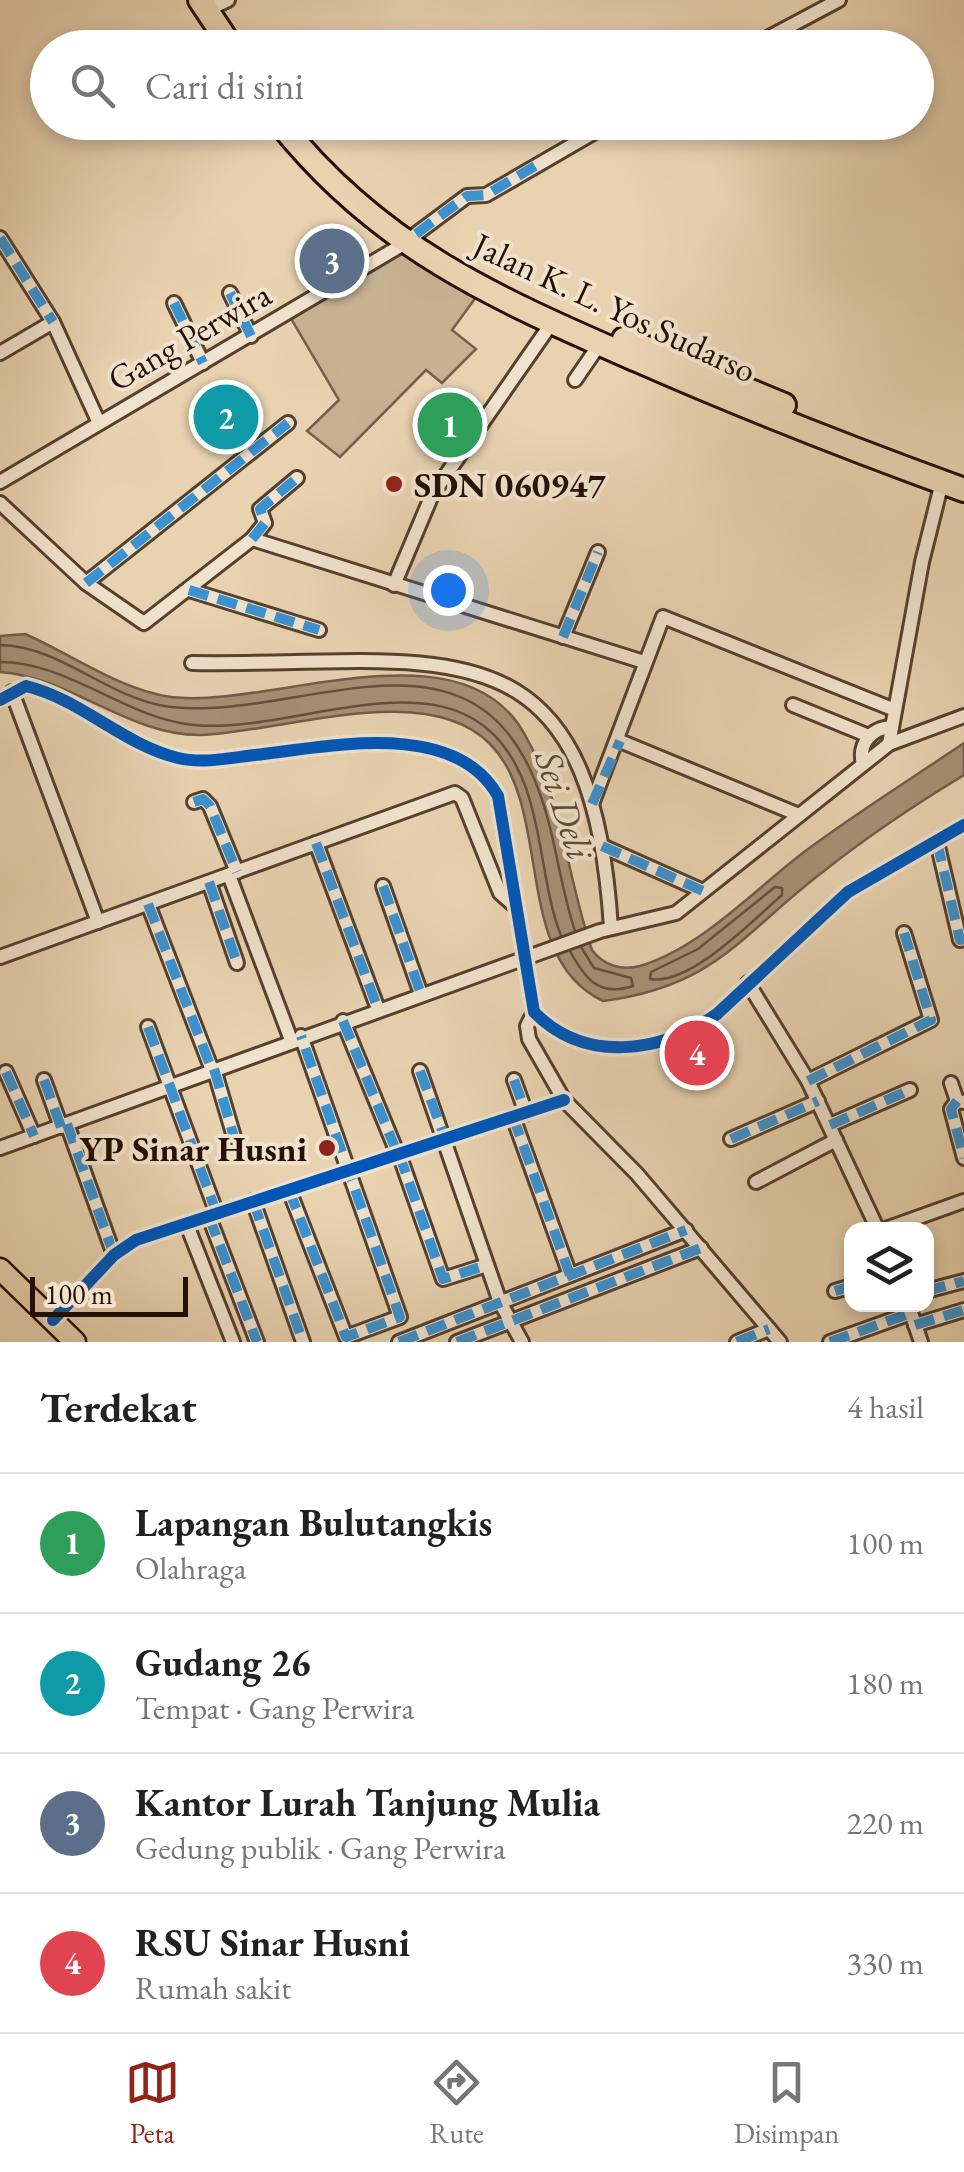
<!DOCTYPE html>
<html lang="id">
<meta charset="utf-8">
<style>
body{margin:0;font-family:"EB Garamond",serif;background:#f6f6f6;color:#222}
.controls{position:absolute;right:30px;bottom:30px;display:grid;overflow:hidden;border-radius:20px;box-shadow:0 5px 15px #0003}
.controls button{width:90px;height:90px;display:grid;place-items:center;padding:0;border:0;border-bottom:2px solid #e0e0e0;background:#fff;color:#222;font:50px sans-serif}
.scale{position:absolute;left:30px;bottom:25px;width:158px;box-sizing:border-box;padding-left:10px;border:5px solid #251003;border-top:0;font-size:28px;line-height:35px;white-space:nowrap;color:#251003;-webkit-text-stroke:8px #f0e2cc;paint-order:stroke}
.you{position:absolute;left:448px;top:590px;width:35px;height:35px;margin:-25px;border:8px solid #fff;border-radius:50%;background:#1a73e8;box-shadow:0 0 0 15px #1a73e833}
.badge{display:grid;place-items:center;width:65px;height:65px;border-radius:50%;background:#8f2418;color:#fff;font-size:32px;font-weight:700}
.pin{position:absolute;translate:-50% -50%;border:5px solid #fff;box-shadow:0 2px 10px #0006}
.list{margin:0;padding:0;list-style:none}
h2{display:flex;justify-content:space-between;align-items:center;height:130px;margin:0;padding:0 40px;font-size:42px}
h2 small{font-size:32px;font-weight:400;color:#767676}
.list li{display:grid;grid-template-columns:65px 1fr auto;gap:30px;align-items:center;box-sizing:border-box;height:140px;padding:0 40px;border-top:2px solid #e0e0e0}
.list b{display:block;font-size:38px;white-space:nowrap}
.list p{margin:0;font-size:32px;white-space:nowrap;color:#767676}
.list em{font-size:32px;font-style:normal;color:#767676}
.icon{flex:none;width:55px;height:55px;fill:none;stroke:currentColor;stroke-width:2;stroke-linecap:round;stroke-linejoin:round}
.map{position:relative;flex:none;width:964px;height:1342px;overflow:hidden}
.search{position:absolute;background:#fff;box-shadow:0 5px 15px #0003;left:30px;right:30px;top:30px;height:110px;display:flex;align-items:center;gap:25px;box-sizing:border-box;padding:0 35px;border-radius:55px;color:#767676;font-size:38px}
.sheet{height:690px;background:#fff}
nav{display:flex;justify-content:space-around;align-items:center;box-sizing:border-box;height:140px;border-top:2px solid #e0e0e0;background:#fff;font-size:28px;color:#767676}
nav a{display:grid;justify-items:center;gap:5px}
nav .on{color:#8f2418}
.map>svg:first-child{display:block}
.green{fill:#c7b193;stroke:#76604b;stroke-width:2.5}
.water{fill:#a69075;stroke:#725d47;stroke-width:2.5}
.lines{fill:none;stroke-linecap:round;stroke-linejoin:round}
.shore{stroke:#66503c;stroke-width:2.5}
.street-casing{stroke:#56402e;stroke-width:18}
.primary-casing{stroke:#251003;stroke-width:25}
.highway-casing{stroke:#251003;stroke-width:28}
.street{stroke:#f0e2cc;stroke-width:12}
.primary{stroke:#e8d2b0;stroke-width:20}
.highway{stroke:#e8d2b0;stroke-width:22}
.quiet{stroke:#3b92d1;stroke-width:10;stroke-dasharray:20 10;stroke-linecap:butt}
.cycleway-casing{stroke:#f0e2cc;stroke-width:19}
.cycleway{stroke:#0057b8;stroke-width:12}
.poi-dot{fill:#8f2418;stroke:#f0e2cc;stroke-width:4}
.labels{text-anchor:middle;dominant-baseline:central;stroke-width:8;stroke-linejoin:round;paint-order:stroke}
.street-label{font-size:35px;fill:#251003;stroke:#f0e2cc}
.poi-label{font-size:35px;font-weight:bold;fill:#251003;stroke:#f0e2cc;text-anchor:start}
.water-label{font-size:38px;font-style:italic;fill:#5f4a36;stroke:#f0e2cc}
</style>
<div class="map">
<svg width="964" height="1342" viewBox="0 0 964 1342">
<rect width="100%" height="100%" fill="#e8d2b0"/>
<filter id="stains"><feTurbulence type="fractalNoise" baseFrequency=".002" numOctaves="4"/><feColorMatrix values="0 0 0 0 .2 0 0 0 0 .09 0 0 0 0 .02 0 0 0 .5 -.17"/></filter>
<radialGradient id="worn" r=".72"><stop offset=".6" stop-color="#630" stop-opacity="0"/><stop offset="1" stop-color="#630" stop-opacity=".3"/></radialGradient>
<polygon class="green" points="407,248 479,293 452,330 476,349 442,383 426,370 340,457 307,431 339,400 290,317"/>
<path class="water" d="M25,634C71,654 120,690 171,697C271,709 460,621 524,733C563,801 567,877 592,950C603,965 621,971 640,966C702,947 753,891 804,852C856,813 911,779 964,743V775C916,804 868,836 824,871C741,934 717,986 603,1001C511,958 554,808 490,744C426,679 283,732 202,735C131,737 71,677 0,672V636Z"/>
<g class="lines">
<g class="shore">
<path d="M0,645C62,646 109,700 171,707C299,721 464,615 533,776C555,826 558,880 575,931"/>
<path d="M0,662C69,662 125,718 194,725C306,736 470,635 526,788C543,836 543,888 561,936"/>
<path d="M775,887L782,888V895C753,920 690,986 650,979L651,972L698,949Z"/>
<path d="M570,951C585,979 599,997 633,986L631,978L594,968L581,947"/>
</g>
<g class="street-casing">
<g id="street">
<polyline points="207,10 228,0"/>
<polyline points="749,48 839,0"/>
<polyline points="416,234 467,196 486,195 612,122"/>
<polyline points="0,238 53,322 99,423"/>
<polyline points="230,293 251,336"/>
<polyline points="174,303 203,363"/>
<polyline points="0,353 53,322"/>
<polyline points="575,380 599,345"/>
<polyline points="0,482 407,242"/>
<polyline points="0,503 86,583 144,623 252,539 265,523 260,509 297,478"/>
<polyline points="252,539 644,662"/>
<polyline points="86,583 288,423"/>
<polyline points="394,585 432,495 551,324"/>
<polyline points="189,590 319,630"/>
<polyline points="563,637 598,552"/>
<path d="M192,663C438,667 591,608 611,928"/>
<polyline points="12,692 98,922"/>
<path d="M0,700L26,686C82,700 122,744 178,758C203,764 230,758 255,755C328,747 454,718 498,796L534,1012C585,1064 661,1053 717,1014L848,892L964,825"/>
<polyline points="793,705 869,736"/>
<polyline points="620,741 799,815"/>
<polyline points="889,744 922,562 942,482"/>
<path d="M863,764C858,744 871,728 892,727"/>
<polyline points="194,802 203,799 210,806 237,872"/>
<polyline points="592,804 663,617 895,710"/>
<polyline points="937,842 960,940 964,939"/>
<polyline points="316,843 378,1009"/>
<polyline points="602,846 703,891"/>
<polyline points="229,875 291,1040"/>
<polyline points="209,882 237,963"/>
<polyline points="383,886 421,994"/>
<polyline points="148,904 212,1070"/>
<polyline points="0,957 455,793 462,798 500,893 516,907"/>
<polyline points="748,983 808,1081 878,1230"/>
<polyline points="534,1012 527,1026 529,1039 564,1100 637,1174 780,1342"/>
<polyline points="343,1021 398,1155"/>
<polyline points="148,1027 217,1214"/>
<polyline points="214,1069 234,1137"/>
<polyline points="420,1071 500,1302 522,1342"/>
<polyline points="6,1072 34,1136"/>
<polyline points="44,1080 61,1127"/>
<polyline points="514,1080 526,1113"/>
<polyline points="808,1081 931,1020 904,933"/>
<polyline points="951,1083 957,1101 964,1102"/>
<polyline points="957,1101 951,1109 964,1158"/>
<polyline points="513,1117 570,1275"/>
<polyline points="67,1124 114,1255"/>
<polyline points="830,1125 910,1090"/>
<polyline points="731,1139 818,1101"/>
<polyline points="0,1148 600,931 676,913 889,744 964,716"/>
<polyline points="399,1154 443,1279 487,1265"/>
<polyline points="756,1182 836,1140"/>
<polyline points="289,1190 346,1337 400,1317 301,1036"/>
<polyline points="253,1201 303,1342"/>
<polyline points="209,1217 257,1342"/>
<polyline points="187,1225 233,1342"/>
<polyline points="883,1230 964,1201"/>
<polyline points="835,1291 852,1286"/>
<polyline points="926,1291 964,1281"/>
<polyline points="908,1304 921,1342"/>
<polyline points="53,1320 114,1255 136,1240 564,1100"/>
<polyline points="915,1325 964,1310"/>
<polyline points="399,1342 686,1230"/>
<polyline points="457,1342 701,1248"/>
<polyline points="737,1342 769,1329"/>
<polyline points="830,1342 911,1313"/>
</g>
</g>
<g class="primary-casing">
<polyline id="primary" points="0,1269 75,1342"/>
</g>
<g class="highway-casing">
<g id="highway">
<polyline points="200,0 232,48"/>
<path d="M279,122C379,248 495,298 637,360C744,407 854,450 964,490"/>
<polyline points="624,339 784,405"/>
</g>
</g>
<use href="#street" class="street"/>
<use href="#primary" class="primary"/>
<use href="#highway" class="highway"/>
<g class="quiet">
<polyline points="416,234 467,196 486,195 535,166"/>
<polyline points="0,238 53,322"/>
<polyline points="230,293 251,336"/>
<polyline points="174,303 203,363"/>
<polyline points="252,539 265,523 260,509 297,478"/>
<polyline points="86,583 288,423"/>
<polyline points="189,590 319,630"/>
<polyline points="563,637 598,552"/>
<polyline points="194,802 203,799 210,806 237,872"/>
<polyline points="592,804 620,741"/>
<polyline points="937,842 960,940 964,939"/>
<polyline points="316,843 378,1009"/>
<polyline points="602,846 703,891"/>
<polyline points="209,882 237,963"/>
<polyline points="383,886 421,994"/>
<polyline points="148,904 212,1070"/>
<polyline points="343,1021 398,1155"/>
<polyline points="148,1027 217,1214"/>
<polyline points="214,1069 234,1137"/>
<polyline points="420,1071 446,1141"/>
<polyline points="6,1072 34,1136"/>
<polyline points="44,1080 61,1127"/>
<polyline points="514,1080 526,1113"/>
<polyline points="808,1081 931,1020 904,933"/>
<polyline points="957,1101 951,1109 964,1158"/>
<polyline points="513,1117 570,1275"/>
<polyline points="67,1124 114,1255"/>
<polyline points="830,1125 910,1090"/>
<polyline points="731,1139 818,1101"/>
<polyline points="399,1154 443,1279 487,1265"/>
<polyline points="289,1190 346,1337 400,1317 301,1036"/>
<polyline points="253,1201 303,1342"/>
<polyline points="209,1217 257,1342"/>
<polyline points="835,1291 852,1286"/>
<polyline points="926,1291 964,1281"/>
<polyline points="915,1325 964,1310"/>
<polyline points="399,1342 686,1230"/>
<polyline points="457,1342 701,1248"/>
<polyline points="737,1342 769,1329"/>
<polyline points="830,1342 911,1313"/>
</g>
<g class="cycleway-casing">
<g id="cycleway">
<path d="M0,700L26,686C82,700 122,744 178,758C203,764 230,758 255,755C328,747 454,718 498,796L534,1012C585,1064 661,1053 717,1014L848,892L964,825"/>
<polyline points="53,1320 114,1255 136,1240 564,1100"/>
</g>
</g>
<use href="#cycleway" class="cycleway"/>
</g>
<g class="poi-dot">
<circle cx="394" cy="484" r="10"/>
<circle cx="327" cy="1148" r="10"/>
</g>
<g class="labels">
<g class="street-label">
<text transform="translate(615 307) rotate(25)">Jalan K. L. Yos Sudarso</text>
<text transform="translate(189 336) rotate(-30)">Gang Perwira</text>
</g>
<g class="poi-label">
<text x="414" y="484">SDN 060947</text>
<text x="307" y="1148" text-anchor="end">YP Sinar Husni</text>
</g>
<g class="water-label">
<text transform="translate(565 805) rotate(72)">Sei Deli</text>
</g>
</g>
<rect width="100%" height="100%" filter="url(#stains)"/>
<rect width="100%" height="100%" fill="url(#worn)"/>
</svg>
<div class="controls">
<button><svg class="icon" aria-label="layers" viewBox="0 0 24 24"><path d="M12 4l9 5-9 5-9-5zM3 14l9 5 9-5"/></svg></button>
</div>
<div class="scale">100 m</div>
<div class="you"></div>
<div class="pin badge" style="left:450px;top:425px;background:#2e9e5b">1</div>
<div class="pin badge" style="left:226px;top:417px;background:#0f9aa8">2</div>
<div class="pin badge" style="left:332px;top:261px;background:#5c6f8a">3</div>
<div class="pin badge" style="left:697px;top:1053px;background:#e0444e">4</div>
<div class="search"><svg class="icon" aria-label="search" viewBox="0 0 24 24"><circle cx="10" cy="10" r="6"/><path d="M15 15l6 6"/></svg>Cari di sini</div>
</div>
<section class="sheet">
<h2>Terdekat<small>4 hasil</small></h2>
<ul class="list">
<li><span class="badge" style="background:#2e9e5b">1</span><div><b>Lapangan Bulutangkis</b><p>Olahraga</p></div><em>100 m</em></li>
<li><span class="badge" style="background:#0f9aa8">2</span><div><b>Gudang 26</b><p>Tempat · Gang Perwira</p></div><em>180 m</em></li>
<li><span class="badge" style="background:#5c6f8a">3</span><div><b>Kantor Lurah Tanjung Mulia</b><p>Gedung publik · Gang Perwira</p></div><em>220 m</em></li>
<li><span class="badge" style="background:#e0444e">4</span><div><b>RSU Sinar Husni</b><p>Rumah sakit</p></div><em>330 m</em></li>
</ul>
</section>
<nav>
<a class="on"><svg class="icon" aria-label="map" viewBox="0 0 24 24"><path d="M3 6l6-2 6 2 6-2v14l-6 2-6-2-6 2zM9 4v14M15 6v14"/></svg>Peta</a>
<a><svg class="icon" aria-label="directions" viewBox="0 0 24 24"><path d="M12 3l9 9-9 9-9-9zM9 14v-3h6M13 9l2 2-2 2"/></svg>Rute</a>
<a><svg class="icon" aria-label="saved" viewBox="0 0 24 24"><path d="M7 4h10v16l-5-4-5 4z"/></svg>Disimpan</a>
</nav>
